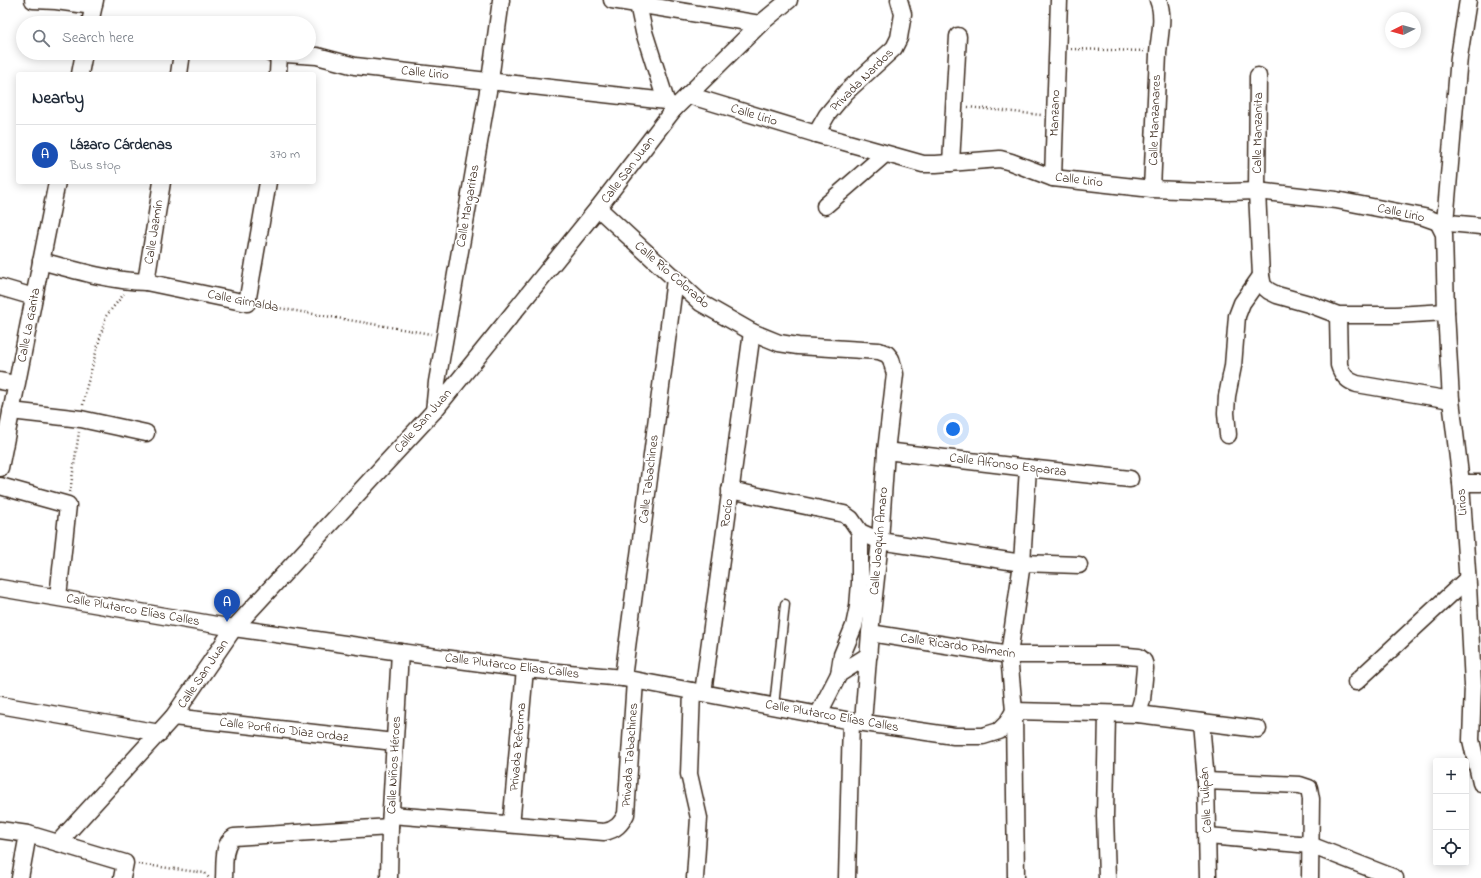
<!DOCTYPE html>
<meta charset="utf-8">
<style>
body{margin:0;font-family:"Indie Flower",sans-serif;background:#f6f6f7;color:#1f2937}
.controls{position:absolute;right:12px;bottom:12px;display:grid;overflow:hidden;border-radius:4px;box-shadow:0 2px 10px #0003}
.controls button{width:36px;height:36px;display:grid;place-items:center;padding:0;border:0;border-bottom:1px solid #e0e1e3;background:#fff;color:#1f2937;font:20px sans-serif}
.compass{position:absolute;left:1385px;top:12px;width:36px;height:36px;border-radius:50%;background:#fff;box-shadow:0 2px 10px #0003;rotate:265deg}
.you{position:absolute;left:953px;top:429px;width:14px;height:14px;margin:-10px;border:3px solid #fff;border-radius:50%;background:#1a73e8;box-shadow:0 0 0 6px #1a73e833}
.badge{display:grid;place-items:center;width:26px;height:26px;border-radius:50%;background:#d1495b;color:#fff;font-size:13px;font-weight:700}
.pin{position:absolute;translate:-50% -33px;filter:drop-shadow(0 1px 2px #0008)}
.pin::after{content:'';position:absolute;top:21px;width:14px;height:12px;background:inherit;clip-path:polygon(0 0,100% 0,50% 100%)}
.list{margin:0;padding:0;list-style:none}
h2{display:flex;justify-content:space-between;align-items:center;height:52px;margin:0;padding:0 16px;font-size:17px}
h2 small{font-size:13px;font-weight:400;color:#747a83}
.list li{display:grid;grid-template-columns:26px 1fr auto;gap:12px;align-items:center;box-sizing:border-box;height:60px;padding:0 16px;border-top:1px solid #e0e1e3}
.list b{display:block;font-size:15px;white-space:nowrap}
.list p{margin:0;font-size:13px;white-space:nowrap;color:#747a83}
.list em{font-size:13px;font-style:normal;color:#747a83}
.icon{flex:none;width:22px;height:22px;fill:none;stroke:currentColor;stroke-width:2;stroke-linecap:round;stroke-linejoin:round}
.map{position:relative;flex:none;width:1481px;height:878px;overflow:hidden}
.search{position:absolute;background:#fff;box-shadow:0 2px 10px #0003;left:16px;top:16px;width:300px;height:44px;display:flex;align-items:center;gap:10px;box-sizing:border-box;padding:0 14px;border-radius:22px;color:#747a83;font-size:15px}
.panel{position:absolute;background:#fff;box-shadow:0 2px 10px #0003;left:16px;top:72px;width:300px;height:112px;border-radius:4px}
.map>svg:first-child{display:block}
.lines{fill:none;stroke-linecap:round;stroke-linejoin:round}
.service-casing{stroke:#3b2a1e;stroke-width:11}
.minor-casing{stroke:#3b2a1e;stroke-width:19}
.path{stroke:#3b2a1e;stroke-width:2.5;stroke-dasharray:1 3;stroke-linecap:butt}
.service{stroke:#fff;stroke-width:8}
.minor{stroke:#fff;stroke-width:16}
.labels{text-anchor:middle;dominant-baseline:central;stroke-width:3.5;stroke-linejoin:round;paint-order:stroke}
.street-label{font-size:13px;fill:#3b2a1e;stroke:#fff}
</style>
<div class="map">
<svg width="1481" height="878" viewBox="0 0 1481 878">
<rect width="100%" height="100%" fill="#fff"/>
<filter id="ink" filterUnits="userSpaceOnUse"><feTurbulence type="fractalNoise" baseFrequency=".025" numOctaves="2"/><feDisplacementMap in="SourceGraphic" scale="8" xChannelSelector="R" yChannelSelector="G"/><feConvolveMatrix kernelMatrix="1 2 1 2 8 2 1 2 1" color-interpolation-filters="sRGB"/></filter>
<g filter="url(#ink)">
<g class="lines">
<g class="service-casing">
<polyline id="service" points="774,706 785,604"/>
</g>
<g class="minor-casing">
<g id="minor">
<polyline points="33,0 56,1 93,6"/>
<polyline points="612,0 760,24"/>
<polyline points="638,4 644,32 666,101"/>
<polyline points="90,23 95,0"/>
<polyline points="270,53 317,56 355,66 666,101 674,109"/>
<polyline points="80,74 84,53"/>
<polyline points="179,74 182,53"/>
<polyline points="278,74 279,54"/>
<polyline points="1258,76 1257,191 1261,276 1263,286 1269,291 1277,295 1309,304 1338,315 1396,315 1446,312"/>
<polyline points="688,95 816,134 923,164 936,164 1000,159 1011,162 1053,178 1152,189 1228,192 1257,191 1336,200 1424,217 1438,222 1481,226"/>
<polyline points="816,134 827,115 846,92 894,48 899,38 903,14 899,0"/>
<polyline points="951,163 958,36"/>
<polyline points="1053,178 1059,0"/>
<path d="M1152,189C1154,144 1156,99 1158,54C1159,36 1165,17 1158,0"/>
<polyline points="825,206 885,154"/>
<polyline points="598,208 701,303 752,332 779,343 798,346 879,351 887,354 891,359 895,374 886,451 880,541 870,633 863,722"/>
<polyline points="1438,222 1444,234 1446,312 1451,400 1461,483 1468,585 1473,685 1471,740 1481,783"/>
<polyline points="1445,223 1459,57 1468,0"/>
<path d="M41,261C75,270 110,281 146,282L247,303L268,182"/>
<polyline points="146,282 162,182"/>
<polyline points="0,287 34,297"/>
<path d="M1338,315L1339,365C1342,375 1347,381 1357,384L1451,400"/>
<polyline points="0,381 16,384"/>
<polyline points="11,411 81,419 146,433"/>
<polyline points="434,411 437,382 490,80 501,0"/>
<polyline points="1228,435 1226,413 1227,396 1233,366 1237,316 1242,303 1261,276"/>
<polyline points="886,451 1028,468 1130,479"/>
<polyline points="0,468 57,182"/>
<polyline points="1461,483 1481,483"/>
<polyline points="0,486 68,505 58,597"/>
<polyline points="730,490 844,514 851,519 860,532 880,541 1022,563 1079,565"/>
<polyline points="0,588 234,628 400,652 525,669 623,678 851,721 954,736 983,736 999,731 1007,723 1014,711 1138,714 1258,729"/>
<path d="M870,633L1009,655H1117L1139,657C1144,660 1145,663 1145,668L1142,700L1138,714"/>
<polyline points="839,674 842,655 854,626 858,607 860,583 860,532"/>
<polyline points="623,678 675,279"/>
<polyline points="1356,682 1467,579"/>
<polyline points="692,691 689,774 699,818 695,878"/>
<polyline points="703,693 752,332"/>
<polyline points="0,705 160,733"/>
<polyline points="818,715 839,674 869,655"/>
<polyline points="173,717 394,742"/>
<polyline points="1201,722 1206,781 1208,878"/>
<polyline points="1206,781 1300,785 1309,788 1311,799 1310,878"/>
<path d="M391,815L604,832C616,830 621,824 626,814L635,681"/>
<polyline points="509,824 512,815 525,669"/>
<polyline points="0,830 28,834 125,863 122,878"/>
<polyline points="1208,836 1310,845 1395,878"/>
<polyline points="58,843 173,717 234,628 434,411 598,208 674,109 760,24 789,0"/>
<polyline points="20,878 28,834"/>
<path d="M224,878C225,865 222,844 234,837L390,827"/>
<polyline points="389,878 390,827 400,652"/>
<polyline points="847,878 851,721"/>
<polyline points="1016,878 1014,711 1009,655 1022,563 1028,468"/>
<polyline points="1107,878 1105,816 1107,714"/>
</g>
</g>
<g class="path">
<polyline points="1071,49 1146,51"/>
<polyline points="968,107 1041,115"/>
<polyline points="261,305 431,334"/>
<polyline points="83,405 86,389 106,316 124,294"/>
<polyline points="70,492 79,432"/>
<polyline points="138,864 205,873 209,878"/>
</g>
<use href="#service" class="service"/>
<use href="#minor" class="minor"/>
</g>
</g>
<g class="labels">
<g class="street-label">
<text transform="translate(425 73) rotate(6)">Calle Lirio</text>
<text transform="translate(862 80) rotate(-45)">Privada Nardos</text>
<text transform="translate(1055 113) rotate(-88)">Manzano</text>
<text transform="translate(754 115) rotate(17)">Calle Lirio</text>
<text transform="translate(1155 120) rotate(-88)">Calle Manzanares</text>
<text transform="translate(1258 133) rotate(-89)">Calle Manzanita</text>
<text transform="translate(628 170) rotate(-53)">Calle San Juan</text>
<text transform="translate(1079 180) rotate(7)">Calle Lirio</text>
<text transform="translate(468 206) rotate(-80)">Calle Margaritas</text>
<text transform="translate(1401 213) rotate(12)">Calle Lirio</text>
<text transform="translate(154 232) rotate(-81)">Calle Jazmín</text>
<text transform="translate(672 275) rotate(41)">Calle Río Colorado</text>
<text transform="translate(243 301) rotate(11)">Calle Girnalda</text>
<text transform="translate(29 325) rotate(-79)">Calle La Garita</text>
<text transform="translate(423 421) rotate(-49)">Calle San Juan</text>
<text transform="translate(1008 465) rotate(7)">Calle Alfonso Esparza</text>
<text transform="translate(649 479) rotate(-83)">Calle Tabachines</text>
<text transform="translate(1462 502) rotate(-94)">Lirios</text>
<text transform="translate(727 513) rotate(-82)">Rocío</text>
<text transform="translate(879 541) rotate(-85)">Calle Joaquín Amaro</text>
<text transform="translate(133 610) rotate(10)">Calle Plutarco Elías Calles</text>
<text transform="translate(958 646) rotate(8)">Calle Ricardo Palmerin</text>
<text transform="translate(512 666) rotate(7)">Calle Plutarco Elías Calles</text>
<text transform="translate(203 674) rotate(-56)">Calle San Juan</text>
<text transform="translate(832 716) rotate(10)">Calle Plutarco Elías Calles</text>
<text transform="translate(284 730) rotate(7)">Calle Porfirio Díaz Ordaz</text>
<text transform="translate(518 747) rotate(-85)">Privada Reforma</text>
<text transform="translate(630 755) rotate(-86)">Privada Tabachines</text>
<text transform="translate(394 765) rotate(-87)">Calle Niños Héroes</text>
<text transform="translate(1206 800) rotate(-93)">Calle Tulipán</text>
</g>
</g>
</svg>
<div class="controls">
<button>+</button>
<button>−</button>
<button><svg class="icon" aria-label="locate" viewBox="0 0 24 24"><circle cx="12" cy="12" r="6"/><path d="M12 2v4M12 18v4M2 12h4M18 12h4"/></svg></button>
</div>
<svg class="compass" viewBox="-18 -18 36 36"><path d="M0-13l5 13h-10z" fill="#e53935"/><path d="M0 13l5-13h-10z" fill="#747a83"/></svg>
<div class="you"></div>
<div class="pin badge" style="left:227px;top:622px;background:#1a4fb4">A</div>
<div class="search"><svg class="icon" aria-label="search" viewBox="0 0 24 24"><circle cx="10" cy="10" r="6"/><path d="M15 15l6 6"/></svg>Search here</div>
<section class="panel">
<h2>Nearby<small></small></h2>
<ul class="list">
<li><span class="badge" style="background:#1a4fb4">A</span><div><b>Lázaro Cárdenas</b><p>Bus stop</p></div><em>370 m</em></li>
</ul>
</section>
</div>
